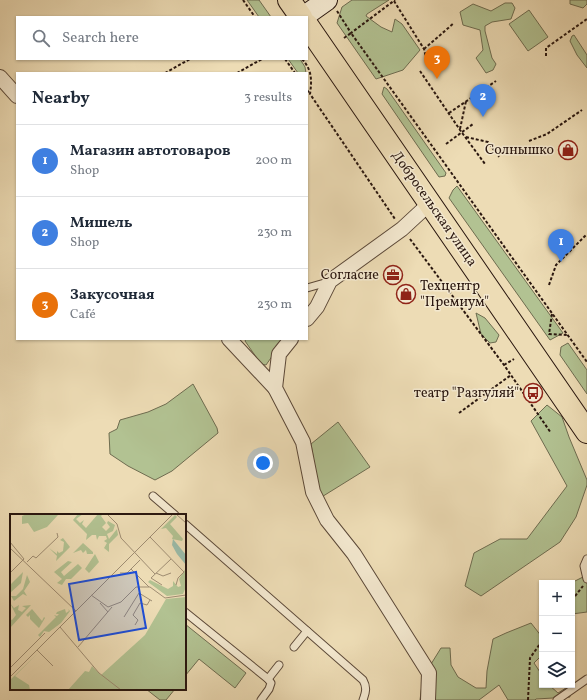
<!DOCTYPE html>
<meta charset="utf-8">
<style>
body{margin:0;font-family:Vollkorn,serif;background:#f6f6f7;color:#1f2937}
.controls{position:absolute;right:12px;bottom:12px;display:grid;overflow:hidden;border-radius:0px;box-shadow:0 1px 3px #0004}
.controls button{width:36px;height:36px;display:grid;place-items:center;padding:0;border:0;border-bottom:1px solid #e0e1e3;background:#fff;color:#1f2937;font:20px sans-serif}
.you{position:absolute;left:263px;top:463px;width:14px;height:14px;margin:-10px;border:3px solid #fff;border-radius:50%;background:#1a73e8;box-shadow:0 0 0 6px #1a73e833}
.badge{display:grid;place-items:center;width:26px;height:26px;border-radius:50%;background:#8f2418;color:#fff;font-size:13px;font-weight:700}
.pin{position:absolute;translate:-50% -33px;filter:drop-shadow(0 1px 2px #0008)}
.pin::after{content:'';position:absolute;top:21px;width:14px;height:12px;background:inherit;clip-path:polygon(0 0,100% 0,50% 100%)}
.list{margin:0;padding:0;list-style:none}
h2{display:flex;justify-content:space-between;align-items:center;height:52px;margin:0;padding:0 16px;font-size:17px}
h2 small{font-size:13px;font-weight:400;color:#747a83}
.list li{display:grid;grid-template-columns:26px 1fr auto;gap:12px;align-items:center;box-sizing:border-box;height:72px;padding:0 16px;border-top:1px solid #e0e1e3}
.list b{display:block;font-size:15px;white-space:nowrap}
.list p{margin:0;font-size:13px;white-space:nowrap;color:#747a83}
.list em{font-size:13px;font-style:normal;color:#747a83}
.icon{flex:none;width:22px;height:22px;fill:none;stroke:currentColor;stroke-width:2;stroke-linecap:round;stroke-linejoin:round}
.map{position:relative;flex:none;width:587px;height:700px;overflow:hidden}
.search{position:absolute;background:#fff;box-shadow:0 1px 3px #0004;left:16px;top:16px;width:292px;height:44px;display:flex;align-items:center;gap:10px;box-sizing:border-box;padding:0 14px;border-radius:0px;color:#747a83;font-size:15px}
.panel{position:absolute;background:#fff;box-shadow:0 1px 3px #0004;left:16px;top:72px;width:292px;height:268px;border-radius:0px}
.map>svg:first-child{display:block}
.green{fill:#b2c292;stroke:#6e6c50}
.lines{fill:none;stroke-linecap:round;stroke-linejoin:round}
.service-casing{stroke:#5b4838;stroke-width:9}
.minor-casing{stroke:#5b4838;stroke-width:16}
.secondary-casing{stroke:#2a170f;stroke-width:22}
.primary-casing{stroke:#2a170f;stroke-width:24}
.path{stroke:#2a170f;stroke-width:2;stroke-dasharray:3 2;stroke-linecap:butt}
.service{stroke:#f3e8cf;stroke-width:7}
.minor{stroke:#f3e8cf;stroke-width:14}
.secondary{stroke:#f3e8cf;stroke-width:20}
.primary{stroke:#eddcb5;stroke-width:22}
.labels{text-anchor:middle;dominant-baseline:central;stroke-width:3;stroke-linejoin:round;paint-order:stroke}
.poi-label{font-size:14px;fill:#2a170f;stroke:#f3e8cf;text-anchor:end}
.street-label{font-size:14px;fill:#2a170f;stroke:#f3e8cf}
.inset-road{fill:none;stroke:#9f8d73;stroke-width:1}
.view{fill:#1d4ed8;fill-opacity:0.15;stroke:#1d4ed8;stroke-width:2}
.inset-edge{fill:none;stroke:#2a170f;stroke-width:2}
</style>
<div class="map">
<svg width="587" height="700" viewBox="0 0 587 700">
<rect width="100%" height="100%" fill="#eddcb5"/>
<filter id="stains"><feTurbulence type="fractalNoise" baseFrequency=".005" numOctaves="4"/><feColorMatrix values="0 0 0 0 .2 0 0 0 0 .09 0 0 0 0 .02 0 0 0 .5 -.17"/></filter>
<radialGradient id="worn" r=".72"><stop offset=".6" stop-color="#630" stop-opacity="0"/><stop offset="1" stop-color="#630" stop-opacity=".3"/></radialGradient>
<g class="green">
<polygon points="247,0 259,0 271,17 259,17"/>
<polygon points="352,0 389,0 367,14 366,16 381,27 392,32 395,19 402,24 420,50 403,70 376,79 337,23 342,7"/>
<polygon points="570,0 587,0 587,4 583,8 570,4"/>
<polygon points="505,3 512,3 515,8 511,19 492,22 485,26 485,31 492,58 496,64 493,70 486,73 476,58 483,50 480,30 463,25 460,12 473,4 491,11"/>
<polygon points="529,10 548,37 528,51 509,24"/>
<polygon points="574,35 587,55 587,68 577,55 570,41 572,36"/>
<polygon points="288,59 300,59 305,67 306,73 298,73"/>
<polygon points="384,87 387,89 446,173 445,176 439,177 382,94"/>
<polygon points="457,186 563,333 550,340 449,198 453,190"/>
<polygon points="476,313 485,318 499,335 496,342 490,343 481,334"/>
<polygon points="246,339 284,339 266,365 261,364 245,341"/>
<polygon points="568,343 587,370 587,394 560,355 561,347"/>
<polygon points="193,384 217,428 218,433 172,471 155,480 128,466 110,454 109,433 117,429 120,420 148,412 166,404"/>
<polygon points="547,405 562,417 569,437 587,480 587,485 576,517 560,542 481,596 465,586 474,553 500,539 527,539 567,486 531,421"/>
<polygon points="338,422 370,467 320,498 311,444"/>
<polygon points="587,575 587,612 572,614 571,583"/>
<polygon points="531,623 542,637 542,655 534,663 542,675 542,685 549,685 558,693 569,686 570,697 536,699 535,700 508,700 499,685 479,700 420,700 423,677 441,648 450,648 451,665 458,677 476,688 486,688 487,671 493,639 506,633"/>
<polygon points="185,624 246,673 235,688 199,659 185,676"/>
<polygon points="146,689 175,689 166,700 160,700"/>
</g>
<g class="lines">
<g class="service-casing">
<g id="service">
<polyline points="307,288 328,282"/>
<polyline points="153,496 175,515"/>
<path d="M185,524L363,680C367,687 366,692 363,700"/>
<polyline points="587,559 584,566 587,579"/>
<polyline points="185,612 268,679 271,683 269,689 261,700"/>
<polyline points="294,647 307,631"/>
<polyline points="268,679 279,665"/>
<polyline points="557,700 587,679"/>
</g>
</g>
<g class="minor-casing">
<g id="minor">
<polyline points="0,77 17,96"/>
<polyline points="307,319 317,307 330,281 402,229 429,204"/>
<polyline points="229,339 275,388"/>
<polyline points="291,339 279,354 275,388 303,442 313,492 327,520 354,554 429,673 428,700"/>
</g>
</g>
<g class="secondary-casing">
<polyline id="secondary" points="303,17 327,0"/>
</g>
<g class="primary-casing">
<g id="primary">
<polyline points="289,0 301,17"/>
<polyline points="307,25 587,432"/>
</g>
</g>
<g class="path">
<polyline points="243,0 255,17"/>
<polyline points="394,1 424,49 428,66"/>
<polyline points="337,11 351,33 395,0"/>
<polyline points="344,38 351,33 587,362"/>
<polyline points="424,49 454,23"/>
<polyline points="546,56 546,48 587,19"/>
<polyline points="285,59 295,73"/>
<path d="M302,59C312,70 312,80 310,94L395,219"/>
<polyline points="420,71 460,130 485,164"/>
<polyline points="165,73 190,59"/>
<polyline points="237,73 262,59"/>
<polyline points="307,90 310,94"/>
<polyline points="449,113 496,81"/>
<polyline points="460,129 466,101"/>
<polyline points="466,137 488,142 499,157"/>
<polyline points="529,141 547,134 582,110"/>
<polyline points="446,144 473,124"/>
<polyline points="410,239 504,365 551,433"/>
<polyline points="549,285 556,265 587,234"/>
<polyline points="552,314 549,334 568,335"/>
<polyline points="504,365 514,359"/>
<polyline points="459,413 511,375"/>
<polyline points="572,600 583,586"/>
<polyline points="528,700 530,658 542,641"/>
</g>
<use href="#service" class="service"/>
<use href="#minor" class="minor"/>
<use href="#secondary" class="secondary"/>
<use href="#primary" class="primary"/>
</g>
<defs>
<g id="shop-ring" transform="scale(1)"><circle r="9.5" fill="#f3e8cf" stroke="#8f2418" stroke-width="1.5"/><path d="M-5-2.5h2.3a2.7 3.5 0 0 1 5.4 0H5L5.5 6h-11ZM-1.5-2.5h3a1.5 2.3 0 0 0-3 0Z" fill="#8f2418"/></g>
<g id="office-ring" transform="scale(1)"><circle r="9.5" fill="#f3e8cf" stroke="#8f2418" stroke-width="1.5"/><path d="M-6-3h4V-5.5h4V-3h4V5H-6ZM-1-4.5V-3h2v-1.5ZM-6 0V1H6V0Z" fill="#8f2418"/></g>
<g id="bus-ring" transform="scale(1)"><circle r="9.5" fill="#f3e8cf" stroke="#8f2418" stroke-width="1.5"/><path d="M-5-6H5V4H4V6H2V4H-2V6H-4V4H-5ZM-3.5-4V0h7V-4ZM-3.5 1.2v1.5H-2V1.2ZM2 1.2v1.5H3.5V1.2Z" fill="#8f2418"/></g>
</defs>
<g fill-rule="evenodd">
<use href="#shop-ring" x="568" y="150"/>
<use href="#office-ring" x="393" y="275"/>
<use href="#shop-ring" x="406" y="294"/>
<use href="#bus-ring" x="533" y="393"/>
</g>
<g class="labels">
<g class="poi-label">
<text x="554" y="150">Солнышко</text>
<text x="379" y="275">Согласие</text>
<text x="420" y="286" text-anchor="start">Техцентр<tspan x="420" dy="16">"Премиум"</tspan></text>
<text x="519" y="393">театр "Разгуляй"</text>
</g>
<g class="street-label">
<text transform="translate(434 209) rotate(55)">Добросельская улица</text>
</g>
</g>
<g transform="translate(10 514)">
<rect width="176" height="176" fill="#eddcb5"/>
<path d="M17,0H48V1L37,13L24,18L18,9L12,10V2ZM68,0H73L66,5L70,9L74,6L72,10L76,14L88,0H93L91,2L96,9L92,13L96,17L100,13L97,9L98,7L105,11L103,17L97,20L99,25L107,15L108,21L99,30V38L94,34L97,29L94,27L97,25L96,22H89L87,26L86,21H82L76,26L77,20L63,6ZM165,1L167,3L160,10L173,25L172,27L162,25L163,22L156,14L151,15ZM53,24L60,33L46,47L47,42L39,34L47,40V37L49,39L53,37L54,28L50,26ZM73,29L83,38V40H77L76,36L73,39L71,36L63,39ZM85,40L89,48L79,59L75,55ZM58,47L62,48L51,58L54,62L68,50L72,54L61,65H56L52,71L47,69L52,65L44,58ZM176,54V73L173,80L157,82L138,68L140,66L158,75L163,72V67L168,73L171,72L169,65ZM13,58L11,69L0,79V71ZM17,61L20,68L14,77L17,82L13,80L4,87L1,82H6L13,75ZM176,83V176H58L75,157L79,158L82,152L91,161L135,121L156,85ZM0,89L4,94L9,91L8,96L12,98L16,94L12,92L21,91L0,114V105L2,106L6,101ZM22,95L32,107L34,103L35,104L29,114L20,105V101L18,103L16,101ZM55,95L56,99L59,97L58,95L60,97L51,109L39,118L34,117L30,123L28,121L46,103L44,101L47,102L49,100H46L47,98ZM28,139L5,162L19,171L20,176H0V166Z" fill="#b2c292"/>
<path d="M163,25L176,41V51L167,40L162,31Z" fill="#9abcaa"/>
<path class="inset-road" d="M97,0L107,10L111,24L145,60M166,0L176,9M140,23L174,58L168,64L166,71M0,28L14,45L0,59M0,34L66,97M17,48L23,42L26,44L48,23L47,19M121,55L139,73M110,59H117L130,46M146,59L153,62L161,59M152,71L141,64L161,45M81,81L98,93L111,88L126,73H140L155,84L176,81M90,89L98,98M114,103L129,79L142,87M125,111L128,106L123,101L130,89L137,91L140,86M50,113L89,159L111,176M68,133L102,93M27,136L43,152M0,154L35,119M0,163L163,0"/>
<path class="view" d="M126,58L136,114L69,126L59,70Z"/>
<rect width="176" height="176" class="inset-edge"/>
</g>
<rect width="100%" height="100%" filter="url(#stains)"/>
<rect width="100%" height="100%" fill="url(#worn)"/>
</svg>
<div class="controls">
<button>+</button>
<button>−</button>
<button><svg class="icon" aria-label="layers" viewBox="0 0 24 24"><path d="M12 4l9 5-9 5-9-5zM3 14l9 5 9-5"/></svg></button>
</div>
<div class="you"></div>
<div class="pin badge" style="left:561px;top:262px;background:#3f7fe0">1</div>
<div class="pin badge" style="left:483px;top:117px;background:#3f7fe0">2</div>
<div class="pin badge" style="left:437px;top:79px;background:#e8710a">3</div>
<div class="search"><svg class="icon" aria-label="search" viewBox="0 0 24 24"><circle cx="10" cy="10" r="6"/><path d="M15 15l6 6"/></svg>Search here</div>
<section class="panel">
<h2>Nearby<small>3 results</small></h2>
<ul class="list">
<li><span class="badge" style="background:#3f7fe0">1</span><div><b>Магазин автотоваров</b><p>Shop</p></div><em>200 m</em></li>
<li><span class="badge" style="background:#3f7fe0">2</span><div><b>Мишель</b><p>Shop</p></div><em>230 m</em></li>
<li><span class="badge" style="background:#e8710a">3</span><div><b>Закусочная</b><p>Café</p></div><em>230 m</em></li>
</ul>
</section>
</div>
